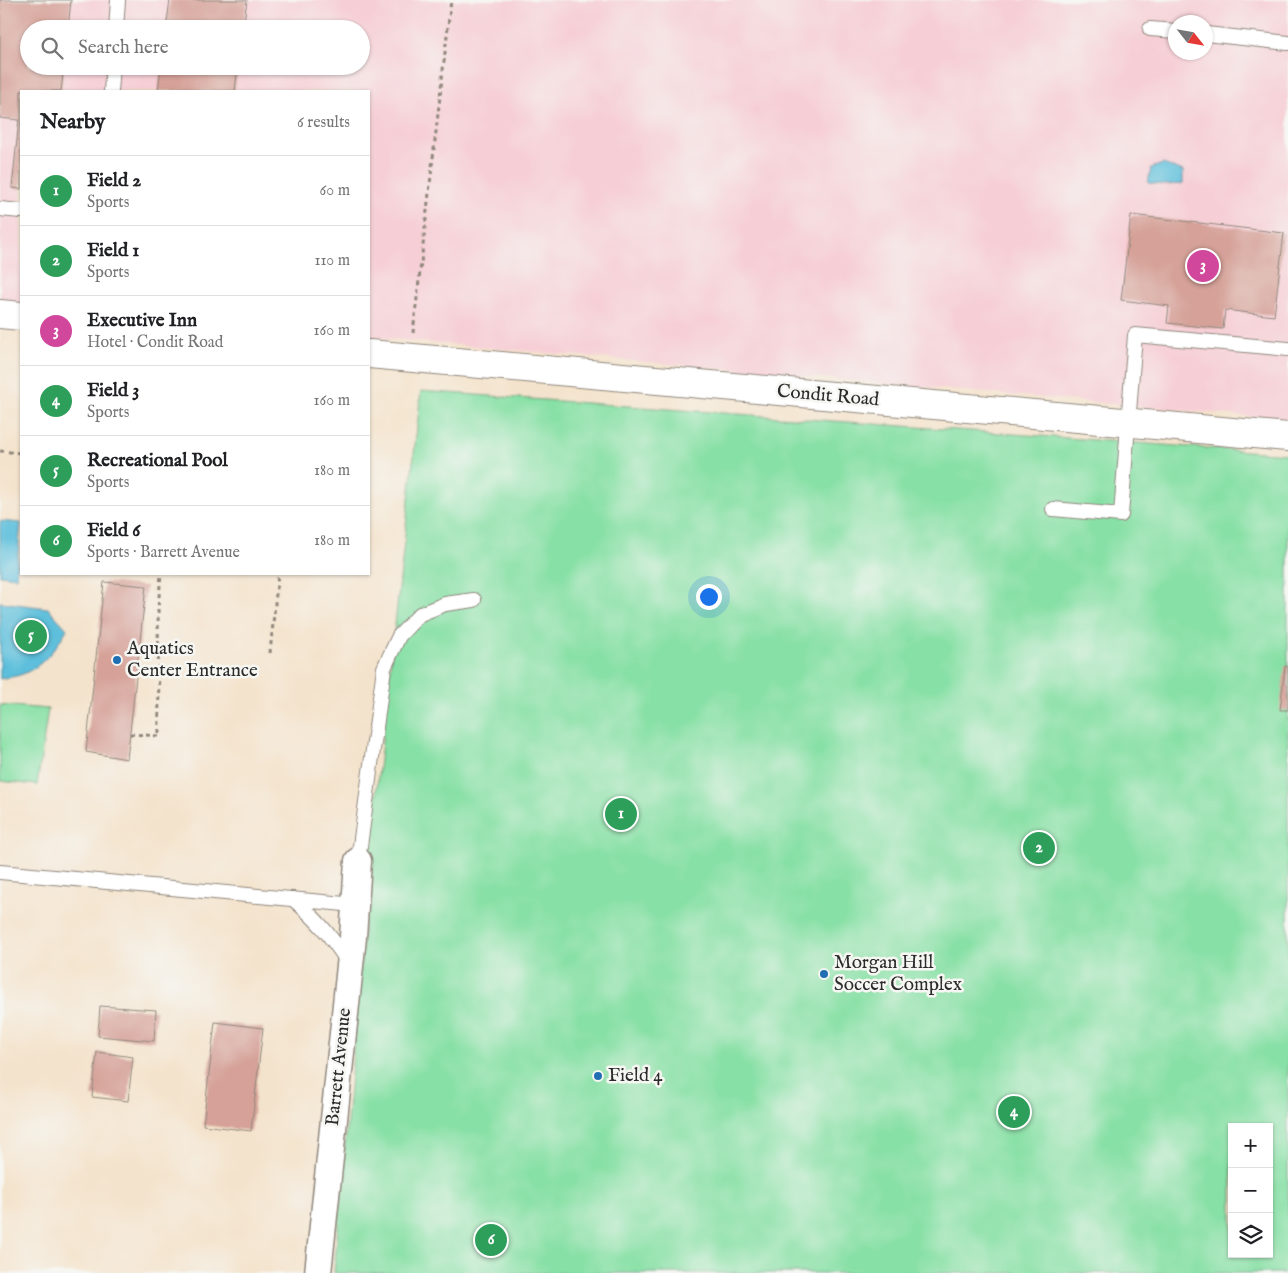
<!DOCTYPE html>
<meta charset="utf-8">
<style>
body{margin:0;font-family:"IM FELL English",serif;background:#f6f6f6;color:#202124}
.controls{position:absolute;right:15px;bottom:15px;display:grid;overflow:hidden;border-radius:0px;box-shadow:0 1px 4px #0004}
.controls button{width:45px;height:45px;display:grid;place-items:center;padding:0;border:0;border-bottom:1px solid #e0e0e0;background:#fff;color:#202124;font:25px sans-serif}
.compass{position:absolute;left:1168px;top:15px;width:45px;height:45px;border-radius:50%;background:#fff;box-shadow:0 1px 4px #0004;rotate:121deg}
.you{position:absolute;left:708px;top:596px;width:18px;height:18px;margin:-12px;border:4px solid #fff;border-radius:50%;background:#1a73e8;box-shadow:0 0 0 8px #1a73e833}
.badge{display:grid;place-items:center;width:32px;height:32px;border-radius:50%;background:#1f6fb2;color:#fff;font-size:16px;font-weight:700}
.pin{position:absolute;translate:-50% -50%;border:2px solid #fff;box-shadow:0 1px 5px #0006}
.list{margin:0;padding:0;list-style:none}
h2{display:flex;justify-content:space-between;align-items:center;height:65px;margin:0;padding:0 20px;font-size:21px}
h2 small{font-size:16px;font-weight:400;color:#757577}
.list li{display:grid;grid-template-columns:32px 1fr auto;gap:15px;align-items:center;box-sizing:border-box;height:70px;padding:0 20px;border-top:1px solid #e0e0e0}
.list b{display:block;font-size:19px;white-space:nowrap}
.list p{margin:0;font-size:16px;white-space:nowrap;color:#757577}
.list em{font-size:16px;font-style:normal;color:#757577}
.icon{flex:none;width:28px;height:28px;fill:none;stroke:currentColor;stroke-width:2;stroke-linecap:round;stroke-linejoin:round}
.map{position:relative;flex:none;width:1288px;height:1273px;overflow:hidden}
.search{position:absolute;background:#fff;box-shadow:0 1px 4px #0004;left:20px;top:20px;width:350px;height:55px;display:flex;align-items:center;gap:12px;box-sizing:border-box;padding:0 18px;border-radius:28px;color:#757577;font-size:19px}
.panel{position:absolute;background:#fff;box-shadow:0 1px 4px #0004;left:20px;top:90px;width:350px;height:485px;border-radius:0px}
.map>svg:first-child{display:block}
.built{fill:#f6cfd6;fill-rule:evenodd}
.green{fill:#87e0a5;stroke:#598668;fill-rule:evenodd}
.water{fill:#5dbfdc;stroke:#447584}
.building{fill:#d5a198}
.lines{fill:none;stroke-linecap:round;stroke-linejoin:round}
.lane-casing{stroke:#90877c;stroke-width:16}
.street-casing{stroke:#90877c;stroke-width:29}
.secondary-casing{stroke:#90877c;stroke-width:30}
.path{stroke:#90877c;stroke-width:3;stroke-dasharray:4 4;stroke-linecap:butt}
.lane{stroke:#fff;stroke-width:14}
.street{stroke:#fff;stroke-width:26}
.secondary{stroke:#fff;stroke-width:28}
.poi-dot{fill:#1f6fb2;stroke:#f6f6f2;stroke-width:2}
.labels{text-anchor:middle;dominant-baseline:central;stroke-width:5;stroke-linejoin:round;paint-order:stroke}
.street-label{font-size:19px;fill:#2b2b2b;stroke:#f6f6f2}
.poi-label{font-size:19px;fill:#2b2b2b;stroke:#f6f6f2;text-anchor:start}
</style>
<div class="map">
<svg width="1288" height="1273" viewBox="0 0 1288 1273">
<rect width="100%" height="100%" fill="#f6f6f2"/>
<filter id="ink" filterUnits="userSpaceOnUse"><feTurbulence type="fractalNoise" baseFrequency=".02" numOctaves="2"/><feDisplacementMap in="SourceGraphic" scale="10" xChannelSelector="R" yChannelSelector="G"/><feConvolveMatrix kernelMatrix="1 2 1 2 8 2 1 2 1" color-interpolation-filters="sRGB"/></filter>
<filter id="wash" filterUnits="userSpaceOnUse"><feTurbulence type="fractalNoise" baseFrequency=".0096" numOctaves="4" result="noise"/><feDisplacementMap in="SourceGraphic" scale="20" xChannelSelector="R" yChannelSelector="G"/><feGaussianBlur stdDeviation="1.12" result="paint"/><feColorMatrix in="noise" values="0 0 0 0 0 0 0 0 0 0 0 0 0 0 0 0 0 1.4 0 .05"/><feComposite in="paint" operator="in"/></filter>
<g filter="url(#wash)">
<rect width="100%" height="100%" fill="#f4e3cc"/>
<path class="built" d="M0,0H1288V420L369,337V91H21V305L0,304ZM1176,22H1206V52H1176ZM29,29H361V66H29Z"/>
<g class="green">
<path d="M421,391L1288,454V1273H334L373,822ZM1232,1127H1269V1254H1232Z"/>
<polygon points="0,705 48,709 37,785 0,781"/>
</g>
<g class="water">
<polygon points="1163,164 1183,171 1183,184 1164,185 1148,183 1151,168"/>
<polygon points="0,521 21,523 16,577 0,575"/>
<path d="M0,602L48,608L67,629C57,647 43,666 23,674C16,677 7,677 0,679Z"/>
</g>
<g id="blocks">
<g class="building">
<polygon points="0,0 71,0 68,29 29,29 29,66 64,66 61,91 21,91 21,189 12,188 19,120 0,118"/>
<polygon points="170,0 247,0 243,29 166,29"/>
<polygon points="161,66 238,66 235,91 158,91"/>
<polygon points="1131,215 1284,233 1274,316 1225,310 1223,329 1167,323 1169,306 1121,300"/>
<polygon points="104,582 146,586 127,759 86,752"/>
<polygon points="1285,666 1288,667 1288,710 1280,710"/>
<polygon points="100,1006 156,1010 154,1041 98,1036"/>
<polygon points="215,1022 263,1028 251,1131 203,1125"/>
<polygon points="97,1052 133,1057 128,1101 92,1097"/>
</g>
</g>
</g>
<g filter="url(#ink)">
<use href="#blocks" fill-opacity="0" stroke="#90877c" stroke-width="1"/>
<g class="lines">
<g class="lane-casing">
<g id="lane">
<polyline points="116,29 118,0"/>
<polyline points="1150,29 1176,31"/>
<polyline points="1206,34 1288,43"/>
<polyline points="111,91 113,66"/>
<polyline points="0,209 21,211"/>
<polyline points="1053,509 1121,515 1135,335 1288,349"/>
<polyline points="358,861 384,668 399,636 420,614 445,604 474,600"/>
<polyline points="0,872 355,905"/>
<path d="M293,899C318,920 330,935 348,962"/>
</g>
</g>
<g class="street-casing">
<polyline id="street" points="318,1273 353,937 358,861"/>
</g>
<g class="secondary-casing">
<g id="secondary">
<polyline points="0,314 21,316"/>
<polyline points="369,354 1288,437"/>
</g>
</g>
<g class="path">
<polyline points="413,333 451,0"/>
<polyline points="0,451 21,453"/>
<polyline points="270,653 278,574"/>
<polyline points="130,734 159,736 158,608 161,574"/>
</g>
<use href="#lane" class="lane"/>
<use href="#street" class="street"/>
<use href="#secondary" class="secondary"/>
</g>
</g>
<g class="poi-dot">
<circle cx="117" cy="660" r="5"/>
<circle cx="824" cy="974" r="5"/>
<circle cx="598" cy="1076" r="5"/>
</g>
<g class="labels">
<g class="street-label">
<text transform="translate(828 396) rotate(5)">Condit Road</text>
<text transform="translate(339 1067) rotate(-84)">Barrett Avenue</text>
</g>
<g class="poi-label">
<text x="127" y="649">Aquatics<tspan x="127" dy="22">Center Entrance</tspan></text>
<text x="834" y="963">Morgan Hill<tspan x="834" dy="22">Soccer Complex</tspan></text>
<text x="608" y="1076">Field 4</text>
</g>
</g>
</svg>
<div class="controls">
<button>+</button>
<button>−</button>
<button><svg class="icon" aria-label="layers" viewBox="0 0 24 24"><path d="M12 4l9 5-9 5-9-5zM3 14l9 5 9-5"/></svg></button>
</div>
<svg class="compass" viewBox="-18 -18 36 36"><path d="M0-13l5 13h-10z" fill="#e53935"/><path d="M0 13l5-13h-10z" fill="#757577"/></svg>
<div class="you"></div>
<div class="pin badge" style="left:621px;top:814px;background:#2e9e5b">1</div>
<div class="pin badge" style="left:1039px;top:848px;background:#2e9e5b">2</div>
<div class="pin badge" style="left:1203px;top:266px;background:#d1479c">3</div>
<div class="pin badge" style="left:1014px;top:1112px;background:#2e9e5b">4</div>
<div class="pin badge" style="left:31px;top:636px;background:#2e9e5b">5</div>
<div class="pin badge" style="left:491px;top:1240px;background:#2e9e5b">6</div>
<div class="search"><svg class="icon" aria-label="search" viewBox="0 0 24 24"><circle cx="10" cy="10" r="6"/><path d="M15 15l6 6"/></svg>Search here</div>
<section class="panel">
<h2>Nearby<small>6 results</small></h2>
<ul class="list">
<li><span class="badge" style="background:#2e9e5b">1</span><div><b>Field 2</b><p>Sports</p></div><em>60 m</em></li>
<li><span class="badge" style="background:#2e9e5b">2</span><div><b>Field 1</b><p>Sports</p></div><em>110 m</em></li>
<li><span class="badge" style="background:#d1479c">3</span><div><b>Executive Inn</b><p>Hotel · Condit Road</p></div><em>160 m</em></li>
<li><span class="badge" style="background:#2e9e5b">4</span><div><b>Field 3</b><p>Sports</p></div><em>160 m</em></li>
<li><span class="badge" style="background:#2e9e5b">5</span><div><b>Recreational Pool</b><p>Sports</p></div><em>180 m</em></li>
<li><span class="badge" style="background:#2e9e5b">6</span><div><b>Field 6</b><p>Sports · Barrett Avenue</p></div><em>180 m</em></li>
</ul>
</section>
</div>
